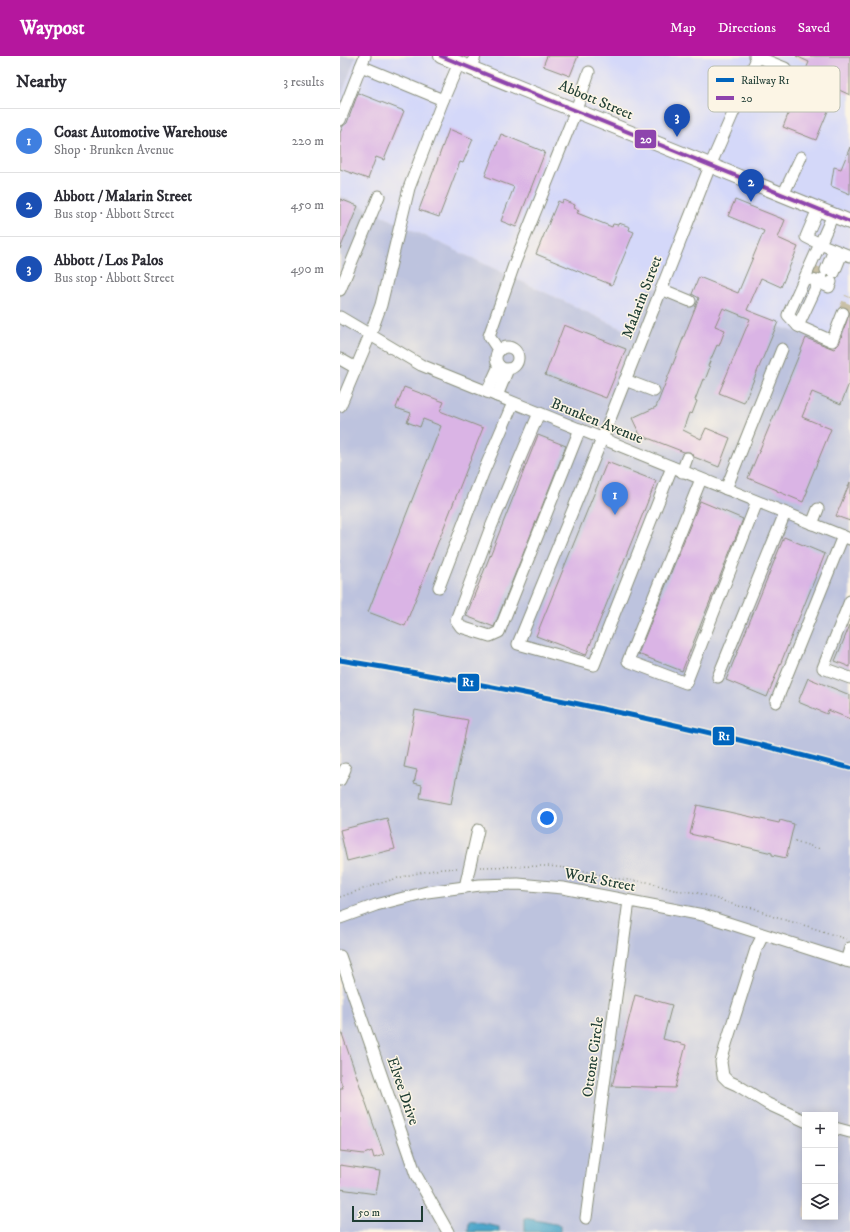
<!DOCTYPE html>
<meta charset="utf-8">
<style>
body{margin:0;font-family:"IM FELL DW Pica",serif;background:#f7f7f7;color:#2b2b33}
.controls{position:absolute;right:12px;bottom:12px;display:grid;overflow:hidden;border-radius:0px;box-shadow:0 2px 10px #0003}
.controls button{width:36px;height:36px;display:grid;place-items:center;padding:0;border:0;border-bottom:1px solid #e1e1e2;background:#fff;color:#2b2b33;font:20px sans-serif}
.scale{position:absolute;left:12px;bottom:10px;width:71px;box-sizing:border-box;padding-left:4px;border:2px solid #1f3d34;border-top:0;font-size:11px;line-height:14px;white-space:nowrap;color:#1f3d34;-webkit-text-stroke:3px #fcf5e5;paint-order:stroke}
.you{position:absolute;left:207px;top:762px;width:14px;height:14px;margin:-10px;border:3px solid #fff;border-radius:50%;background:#1a73e8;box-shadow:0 0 0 6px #1a73e833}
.badge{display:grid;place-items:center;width:26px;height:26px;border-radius:50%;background:#b5179e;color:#fff;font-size:13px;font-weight:700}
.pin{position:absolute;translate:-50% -33px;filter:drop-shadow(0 1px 2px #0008)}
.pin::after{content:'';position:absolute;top:21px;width:14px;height:12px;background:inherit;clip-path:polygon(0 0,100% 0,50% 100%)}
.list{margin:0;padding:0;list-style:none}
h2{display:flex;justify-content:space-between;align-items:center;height:52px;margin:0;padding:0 16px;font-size:17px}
h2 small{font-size:13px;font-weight:400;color:#7c7c81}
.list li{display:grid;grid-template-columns:26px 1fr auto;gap:12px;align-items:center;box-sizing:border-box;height:64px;padding:0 16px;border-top:1px solid #e1e1e2}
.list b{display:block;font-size:15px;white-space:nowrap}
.list p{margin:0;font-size:13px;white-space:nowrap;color:#7c7c81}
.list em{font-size:13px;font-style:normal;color:#7c7c81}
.icon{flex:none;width:22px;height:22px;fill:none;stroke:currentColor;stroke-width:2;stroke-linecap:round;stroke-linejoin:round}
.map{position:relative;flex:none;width:510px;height:1176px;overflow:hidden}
header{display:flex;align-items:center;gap:24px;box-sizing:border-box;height:56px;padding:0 20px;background:#b5179e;color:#fff}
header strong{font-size:19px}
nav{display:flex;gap:22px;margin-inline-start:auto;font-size:14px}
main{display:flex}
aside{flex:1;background:#fff}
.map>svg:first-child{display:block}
.built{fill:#d4d8f9}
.industrial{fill:#bdc3de;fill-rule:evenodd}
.water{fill:#4ca5ca;stroke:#36717f}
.building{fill:#dab4e5}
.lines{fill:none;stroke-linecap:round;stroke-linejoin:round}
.minor-tunnel{stroke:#c9c0a6;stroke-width:11;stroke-dasharray:11 5.5;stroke-linecap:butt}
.minor-casing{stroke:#898f7c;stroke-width:13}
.major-casing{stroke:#898f7c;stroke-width:16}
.path{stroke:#898f7c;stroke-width:1.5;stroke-dasharray:1 3;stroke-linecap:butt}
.minor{stroke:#fff;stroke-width:11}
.major{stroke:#fff;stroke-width:14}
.bus-1-casing{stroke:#fcf5e5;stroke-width:7}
.bus-1{stroke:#8e44ad;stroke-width:4}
.rail-1-casing{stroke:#fcf5e5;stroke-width:8}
.rail-1{stroke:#0065bd;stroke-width:5}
.labels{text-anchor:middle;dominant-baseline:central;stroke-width:3;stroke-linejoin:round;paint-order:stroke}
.street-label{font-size:15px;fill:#1f3d34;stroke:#fcf5e5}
.key{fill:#fcf5e5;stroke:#babeb0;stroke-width:1}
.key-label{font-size:11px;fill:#1f3d34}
.line-badge{stroke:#fcf5e5;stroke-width:1.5}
.badge-label{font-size:11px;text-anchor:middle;font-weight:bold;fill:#fff}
</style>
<header>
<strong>Waypost</strong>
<nav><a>Map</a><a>Directions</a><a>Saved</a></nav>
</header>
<main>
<aside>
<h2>Nearby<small>3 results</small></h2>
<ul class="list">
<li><span class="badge" style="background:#3f7fe0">1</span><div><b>Coast Automotive Warehouse</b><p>Shop · Brunken Avenue</p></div><em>220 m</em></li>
<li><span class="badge" style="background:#1a4fb4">2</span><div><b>Abbott / Malarin Street</b><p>Bus stop · Abbott Street</p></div><em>450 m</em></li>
<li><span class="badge" style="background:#1a4fb4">3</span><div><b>Abbott / Los Palos</b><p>Bus stop · Abbott Street</p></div><em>490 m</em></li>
</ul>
</aside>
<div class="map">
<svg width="510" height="1176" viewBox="0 0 510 1176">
<rect width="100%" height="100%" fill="#fcf5e5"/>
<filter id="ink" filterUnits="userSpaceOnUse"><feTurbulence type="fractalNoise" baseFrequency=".025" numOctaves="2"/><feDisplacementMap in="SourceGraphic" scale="8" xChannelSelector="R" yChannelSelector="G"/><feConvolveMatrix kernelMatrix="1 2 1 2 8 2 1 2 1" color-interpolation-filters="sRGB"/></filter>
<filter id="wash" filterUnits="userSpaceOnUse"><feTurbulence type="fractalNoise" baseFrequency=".012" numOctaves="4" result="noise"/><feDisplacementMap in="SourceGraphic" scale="16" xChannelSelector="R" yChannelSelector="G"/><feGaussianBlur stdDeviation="0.9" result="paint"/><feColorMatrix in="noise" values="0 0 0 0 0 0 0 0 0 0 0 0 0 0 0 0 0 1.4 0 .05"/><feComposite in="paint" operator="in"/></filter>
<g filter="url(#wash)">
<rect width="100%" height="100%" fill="#f3e1c3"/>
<polygon class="built" points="16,0 451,0 510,23 510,267 504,264 494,288 310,230 291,277 0,140 0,43"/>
<g class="industrial">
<polygon points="0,0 16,0 0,43"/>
<path d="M0,140L291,277L310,230L494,288L504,264L510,267V1176H0ZM465,1059H495V1161H465Z"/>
</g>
<g class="water">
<polygon points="185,1162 220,1169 220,1176 185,1176"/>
<polygon points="129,1165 159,1171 159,1176 128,1176"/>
</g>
<g id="blocks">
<g class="building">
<polygon points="207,0 238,0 230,20 203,10"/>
<polygon points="456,0 510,0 510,39 497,33 476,84 443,71 469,6"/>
<polygon points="18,37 64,55 44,104 36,101 28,123 0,113 0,77 3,70 7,67"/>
<polygon points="109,73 133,83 123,107 120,106 99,161 79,154"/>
<polygon points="161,78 205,96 176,171 161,165 174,131 145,120"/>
<polygon points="510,91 510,138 491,130 494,111 501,113"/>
<polygon points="0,143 18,150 0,193"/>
<polygon points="223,144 235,149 234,152 239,154 237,157 272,171 273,168 278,169 279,167 290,171 289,174 294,176 272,229 196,198 218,145 222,147"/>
<polygon points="395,144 445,164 438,182 458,191 441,231 421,222 407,254 438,266 404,347 379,337 410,263 383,252 375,270 385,274 379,290 377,289 368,310 370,311 365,324 363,323 355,344 357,345 352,358 349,357 343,374 361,383 366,372 390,382 379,411 354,401 350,396 344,396 300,379 292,362 316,351 359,242 352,238 359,221 398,237 424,175 388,160"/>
<polygon points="510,255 510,325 501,348 472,336 462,361 491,373 466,434 468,434 463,446 437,435 437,434 408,422 466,282 494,293 499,288"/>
<polygon points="224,269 286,293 266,342 205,319"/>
<polygon points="64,331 104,346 100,355 143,372 65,570 28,556 101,370 83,363 80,371 67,366 71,357 56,352"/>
<polygon points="198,379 226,390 154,571 126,560"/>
<polygon points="267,406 316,425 246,599 196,580"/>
<polygon points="510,426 510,465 496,460"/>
<polygon points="360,445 403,463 342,615 298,598"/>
<polygon points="444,481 485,498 427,641 386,624"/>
<polygon points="510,569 510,611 495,605"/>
<polygon points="468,622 510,639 510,663 488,654 487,658 458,646"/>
<polygon points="75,654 128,664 111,748 80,742 82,729 74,727 77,714 64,711"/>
<polygon points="357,749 439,767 440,764 454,768 446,802 432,799 432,797 350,778"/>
<polygon points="47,762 55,793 7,805 0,774"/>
<polygon points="295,939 332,949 323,983 346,989 335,1032 272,1030"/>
<polygon points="0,975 1,975 44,1099 34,1102 32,1095 24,1098 0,1095 0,1032 3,1032 0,1023"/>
<polygon points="0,1109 40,1115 36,1138 0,1133"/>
</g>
</g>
</g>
<g filter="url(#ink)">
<use href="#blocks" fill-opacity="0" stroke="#898f7c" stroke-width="1"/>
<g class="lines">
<g class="minor-tunnel">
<polyline points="477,221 481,212"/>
<polyline points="503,257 510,241"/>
</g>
<g class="minor-casing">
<g id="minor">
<polyline points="25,0 21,10 103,44 119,7"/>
<polyline points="415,0 445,12"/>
<polyline points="131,12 135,0"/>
<polyline points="0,64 21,10"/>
<polyline points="443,139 461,101"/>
<polyline points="493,159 480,188 510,200"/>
<polyline points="486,214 494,194"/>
<polyline points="494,217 502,197"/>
<polyline points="482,223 478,227 458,270 492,285 503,257"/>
<polyline points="473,224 489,231 491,226"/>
<polyline points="321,233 350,245"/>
<polyline points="0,234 39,140"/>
<polyline points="0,261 81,309 510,483"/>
<polyline points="458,270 448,259 480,188 466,181 478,153"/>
<circle cx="167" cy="302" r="11"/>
<polyline points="159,295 149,280 175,206 236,54 249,16"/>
<polyline points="0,303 16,312"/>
<polyline points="285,324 314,335"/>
<polyline points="147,336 159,310"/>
<polyline points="157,340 168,313"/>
<polyline points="0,350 30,279 41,249 69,132 103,44"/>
<polyline points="199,357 151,471 116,564 121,571 150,580 159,576 240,373"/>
<polyline points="332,411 254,609 178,588 262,383 370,110 418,0"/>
<polyline points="342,416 347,402"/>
<polyline points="361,423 288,605 346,627 417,446"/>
<polyline points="386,433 442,293"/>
<polyline points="472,468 478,453"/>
<polyline points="99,531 143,417 173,347"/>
<polyline points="510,545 483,612 510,622"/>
<polyline points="378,621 445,457"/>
<polyline points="436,646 503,480"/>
<polyline points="0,724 5,713"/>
<polyline points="125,831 138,774"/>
<polyline points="0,862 36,849 87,836 140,829 178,828 223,832 363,859 510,906"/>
<polyline points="423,879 416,893 387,985 381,1006 383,1020 388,1025 397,1029 428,1048 465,1065"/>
<polyline points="0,900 76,1119 108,1176"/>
<polyline points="506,905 510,892"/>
<polyline points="495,1072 510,1076"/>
<polyline points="246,1162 289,845"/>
</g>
</g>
<g class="major-casing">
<polyline id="major" points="101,0 510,166"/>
</g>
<g class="path">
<polyline points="455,785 480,793"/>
<polyline points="140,811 207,810 236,813 279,823 307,826 334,834 359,837 398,850 414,852 434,861 467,870 506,883"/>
<path d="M0,841C37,828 79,813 118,812"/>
</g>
<use href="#minor" class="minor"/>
<use href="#major" class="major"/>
<g class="bus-1-casing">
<polyline id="bus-1" points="101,0 510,166"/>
</g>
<use href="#bus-1" class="bus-1"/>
<g class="rail-1-casing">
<path id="rail-1" d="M0,604C172,632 342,667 510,712"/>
</g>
<use href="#rail-1" class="rail-1"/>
</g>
</g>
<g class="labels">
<g class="street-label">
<text transform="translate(256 44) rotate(23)">Abbott Street</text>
<text transform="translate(302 241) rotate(-69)">Malarin Street</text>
<text transform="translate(257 365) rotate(22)">Brunken Avenue</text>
<text transform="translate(260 824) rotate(11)">Work Street</text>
<text transform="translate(253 1001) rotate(-82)">Ottone Circle</text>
<text transform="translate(63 1035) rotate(71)">Elvee Drive</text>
</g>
</g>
<rect x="368" y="10" width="132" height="46" rx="6" class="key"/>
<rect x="376" y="22" width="18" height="4" fill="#0065bd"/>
<rect x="376" y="40" width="18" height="4" fill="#8e44ad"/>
<g class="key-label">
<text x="401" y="28">Railway R1</text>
<text x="401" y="46">20</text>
</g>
<g class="line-badge">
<rect x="294" y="73" width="23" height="20" rx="4" fill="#8e44ad"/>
<rect x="117" y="617" width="23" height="19" rx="4" fill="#0065bd"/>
<rect x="372" y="670" width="23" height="20" rx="4" fill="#0065bd"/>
</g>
<g class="badge-label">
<text x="306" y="87">20</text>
<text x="128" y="630">R1</text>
<text x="384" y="684">R1</text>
</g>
</svg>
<div class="controls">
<button>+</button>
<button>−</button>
<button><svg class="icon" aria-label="layers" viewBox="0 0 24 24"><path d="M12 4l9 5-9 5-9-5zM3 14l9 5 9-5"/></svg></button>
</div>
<div class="scale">50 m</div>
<div class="you"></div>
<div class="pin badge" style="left:275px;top:459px;background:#3f7fe0">1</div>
<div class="pin badge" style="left:411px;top:146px;background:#1a4fb4">2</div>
<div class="pin badge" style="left:337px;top:81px;background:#1a4fb4">3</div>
</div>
</main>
